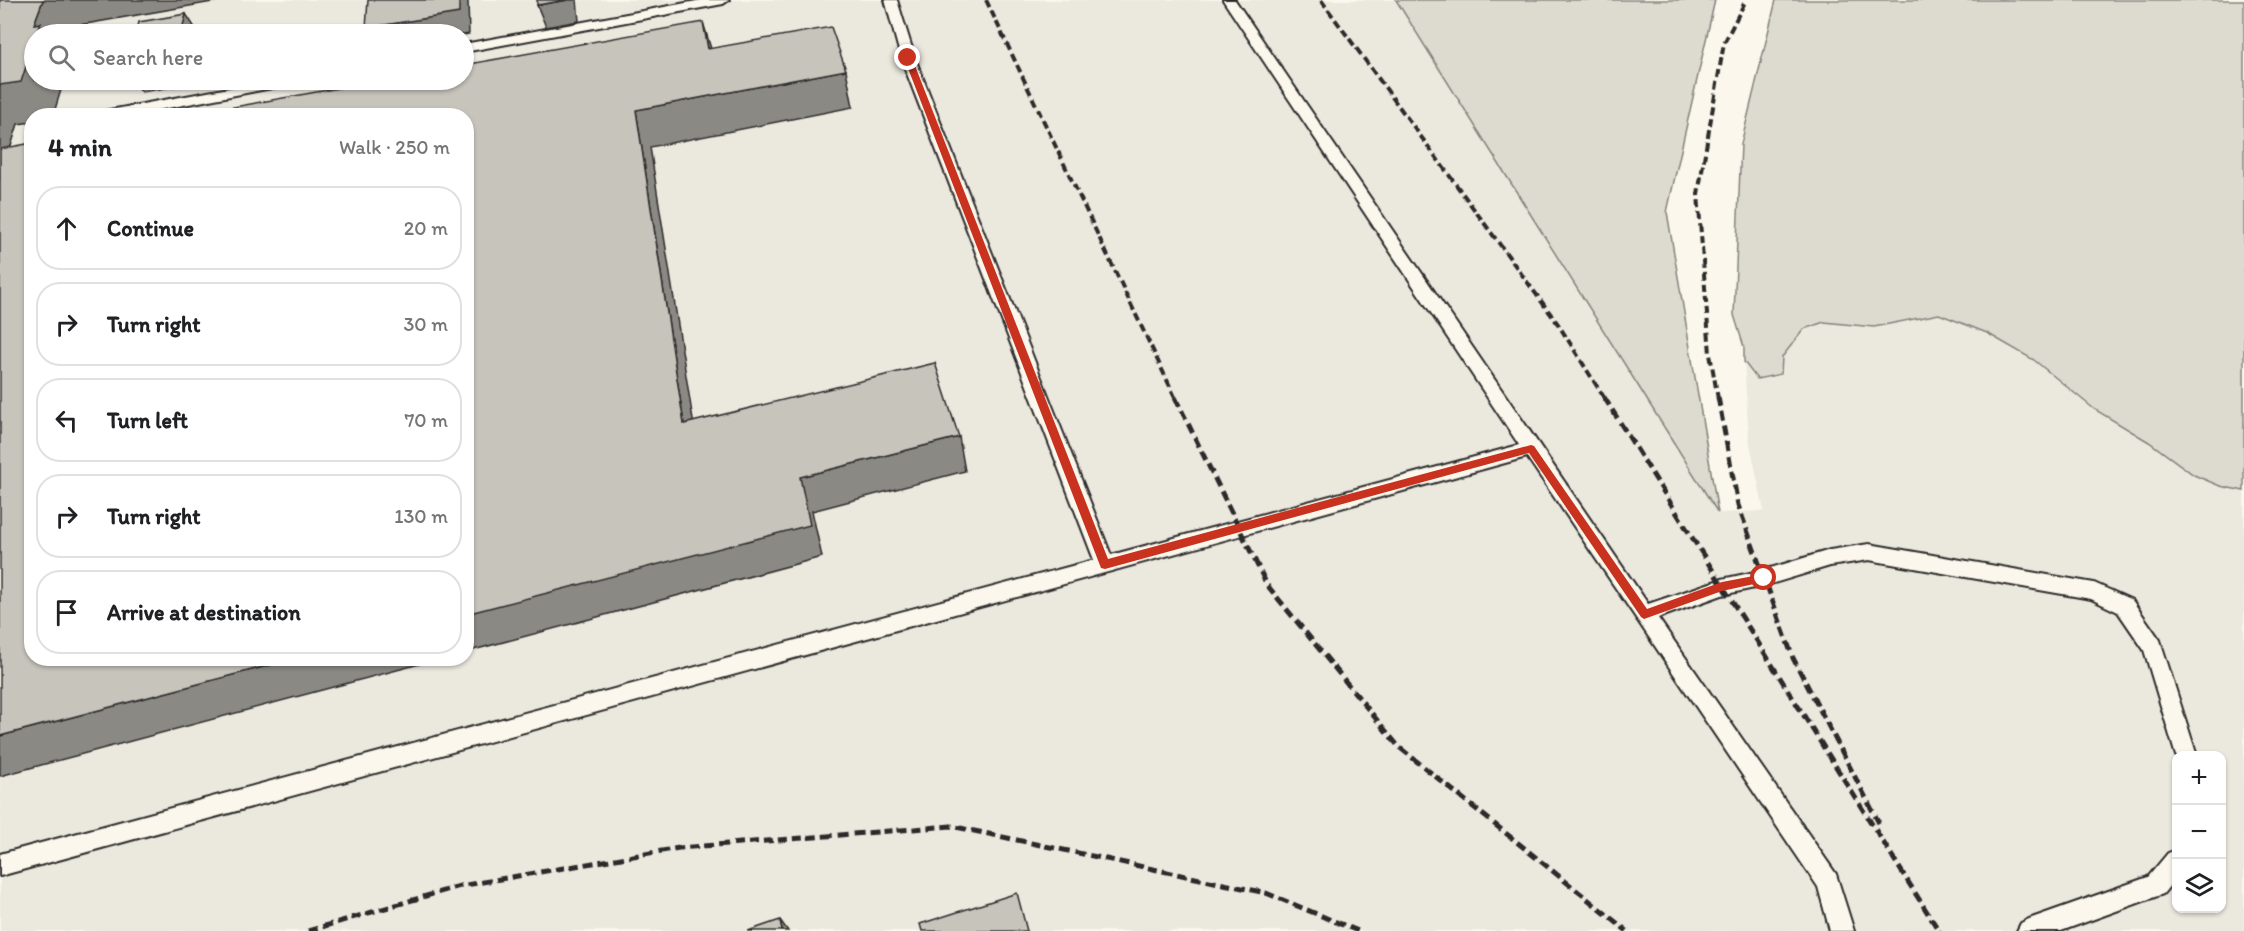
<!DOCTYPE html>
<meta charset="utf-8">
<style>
body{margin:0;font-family:Itim,sans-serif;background:#f6f6f6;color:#202124}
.controls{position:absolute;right:18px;bottom:18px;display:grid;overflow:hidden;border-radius:12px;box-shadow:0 2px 4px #0004}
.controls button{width:54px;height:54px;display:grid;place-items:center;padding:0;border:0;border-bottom:2px solid #e0e0e0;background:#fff;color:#202124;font:30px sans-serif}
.stop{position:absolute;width:18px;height:18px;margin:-14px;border:4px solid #c8321e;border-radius:50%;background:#fff}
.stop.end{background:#c8321e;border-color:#fff;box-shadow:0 2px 6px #0008}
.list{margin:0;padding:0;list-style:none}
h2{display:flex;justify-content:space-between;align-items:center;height:78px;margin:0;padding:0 24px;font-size:26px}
h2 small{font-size:20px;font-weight:400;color:#757577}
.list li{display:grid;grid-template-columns:39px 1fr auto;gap:18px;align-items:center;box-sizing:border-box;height:84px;margin:0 12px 12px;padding:0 12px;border:2px solid #e0e0e0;border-radius:24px}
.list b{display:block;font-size:22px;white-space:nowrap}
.list em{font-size:20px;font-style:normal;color:#757577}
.icon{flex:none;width:33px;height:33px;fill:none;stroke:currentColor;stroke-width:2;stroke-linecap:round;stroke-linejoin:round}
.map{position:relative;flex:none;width:2244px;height:931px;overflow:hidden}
.search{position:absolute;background:#fff;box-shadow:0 2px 4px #0004;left:24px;top:24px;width:450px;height:66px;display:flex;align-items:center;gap:15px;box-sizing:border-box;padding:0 21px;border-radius:33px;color:#757577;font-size:22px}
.panel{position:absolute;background:#fff;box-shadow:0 2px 4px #0004;left:24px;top:108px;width:450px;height:558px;border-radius:24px}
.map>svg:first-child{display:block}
.built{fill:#ebe8de;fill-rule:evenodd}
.green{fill:#dddad0;stroke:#84827e;stroke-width:1.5}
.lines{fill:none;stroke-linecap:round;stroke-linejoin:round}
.lane-casing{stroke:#2b2b2b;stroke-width:4}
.lane{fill:#fbf7ec;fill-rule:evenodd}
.rail-far1{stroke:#2b2b2b;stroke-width:4;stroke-dasharray:8 4;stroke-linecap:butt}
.rail{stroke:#2b2b2b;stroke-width:5;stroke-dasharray:10 5;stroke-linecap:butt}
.shaded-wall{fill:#8b8984;stroke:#2b2b2b;stroke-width:1.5}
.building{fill:#c7c4bc;stroke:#2b2b2b;stroke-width:1.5}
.route{fill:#c8321e}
</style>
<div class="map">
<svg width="2244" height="931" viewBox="0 0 2244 931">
<rect width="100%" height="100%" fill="#fbf7ec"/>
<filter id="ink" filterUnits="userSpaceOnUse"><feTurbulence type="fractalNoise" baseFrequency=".0167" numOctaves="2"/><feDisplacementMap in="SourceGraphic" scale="12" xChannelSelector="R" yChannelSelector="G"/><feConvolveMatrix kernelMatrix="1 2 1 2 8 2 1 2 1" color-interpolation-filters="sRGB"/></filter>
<g filter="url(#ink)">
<path class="built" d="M0,0H1396L1718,513L1764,511L1749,439L1744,362L1757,379L1780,374L1782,357L1804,329L1824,322L1874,327L1939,314L1987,333L2034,360L2094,409L2149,442L2194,475L2220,486L2244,491V931H0ZM34,34H464V80H34ZM32,116H466V658H32ZM2176,756H2222V908H2176Z"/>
<g class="green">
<polygon points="1396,0 1715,0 1667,212 1718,513"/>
<polygon points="1776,0 2244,0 2244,491 2220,486 2194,475 2149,442 2094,409 2034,360 1987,333 1939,314 1874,327 1824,322 1804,329 1782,357 1781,374 1757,379 1744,362 1744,347 1734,315 1741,144"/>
</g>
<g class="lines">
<g class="lane-casing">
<g id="lane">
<polygon points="702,0 729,0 723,4 464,52 464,44"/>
<polygon points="885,0 897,0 915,58 1111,555 1519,445 1223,0 1235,0 1648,604 1722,579 1764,570 1830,550 1869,544 2094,583 2132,600 2160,640 2197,756 2176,756 2144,650 2118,612 2091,599 1869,560 1830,566 1764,586 1722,595 1658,618 1836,874 1854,931 1830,931 1818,887 1527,457 0,876 0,854 1094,560 901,58"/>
<polygon points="273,80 300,80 293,84 126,116 92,116 99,112"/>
<polygon points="2176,850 2176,878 2163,894 2061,931 2017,931 2021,923 2029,919 2148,877 2168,853"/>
</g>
</g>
<use href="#lane" class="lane"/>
<g class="rail-far1">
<polyline points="986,0 1176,399"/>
<polyline points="1321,0 1558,324 1605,399"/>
<polyline points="1718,399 1710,354 1698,194 1724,43 1746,0"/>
</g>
<g class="rail">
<polyline points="1175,397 1267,585 1399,747 1627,931"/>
<polyline points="1604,397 1939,931"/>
<polyline points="1718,397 1738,505 1793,658 1879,823"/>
<polyline points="308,931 460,886 679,848 951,826 1266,893 1358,931"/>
</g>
</g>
<g class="shaded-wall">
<polygon points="43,0 224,0 74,26 72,34 37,34 34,24"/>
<polygon points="459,0 468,0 468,2 469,34 464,35 370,34 366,28"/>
<polygon points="568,0 577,0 579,21 546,27 537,5"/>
<polygon points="186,14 199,34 181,34"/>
<polygon points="703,22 714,59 708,49"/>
<polygon points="34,42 34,80 64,80 53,116 32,116 32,122 18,124 0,181 0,85"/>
<polygon points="846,70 853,107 650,147 699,458 684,424 636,110"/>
<polygon points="132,80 190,80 189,84 142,92"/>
<polygon points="959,437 965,471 812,511 822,557 466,652 466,614 800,477"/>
<polygon points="297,658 442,658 0,776 0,736"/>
<polygon points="780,920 788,931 782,931"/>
</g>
<g class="building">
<polygon points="0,0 43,0 34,24 41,23 37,34 34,34 34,42 21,82 0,85"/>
<polygon points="368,0 459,0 459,13 366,28"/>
<polygon points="537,0 568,0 537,5"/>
<polygon points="186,14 181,34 136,34 139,22"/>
<polygon points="703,22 708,49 831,27 846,70 636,110 684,424 935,363 959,437 800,477 810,525 466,614 466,116 184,116 383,80 464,80 464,65"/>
<polygon points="32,143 32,658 297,658 0,736 0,149"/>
<polygon points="1017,893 1027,931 922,931 920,924"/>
<polygon points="780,920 782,931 748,931"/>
</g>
</g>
<polygon class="route" points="908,56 912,58 1108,559 1531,445 1534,446 1647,609 1722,582 1764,574 1770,578 1768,581 1722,591 1644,619 1641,617 1529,453 1105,569 1101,568 904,58"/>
</svg>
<div class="controls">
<button>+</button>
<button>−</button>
<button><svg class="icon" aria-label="layers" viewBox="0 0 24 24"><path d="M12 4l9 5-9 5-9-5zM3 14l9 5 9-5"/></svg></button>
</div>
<div class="stop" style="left:1764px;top:578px"></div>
<div class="stop end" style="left:908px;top:58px"></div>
<div class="search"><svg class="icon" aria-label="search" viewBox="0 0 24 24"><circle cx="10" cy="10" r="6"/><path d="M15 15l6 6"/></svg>Search here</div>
<section class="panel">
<h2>4 min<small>Walk · 250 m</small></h2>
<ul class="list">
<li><svg class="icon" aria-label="ahead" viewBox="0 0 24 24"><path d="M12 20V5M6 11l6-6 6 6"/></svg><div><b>Continue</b></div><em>20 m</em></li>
<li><svg class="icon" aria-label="right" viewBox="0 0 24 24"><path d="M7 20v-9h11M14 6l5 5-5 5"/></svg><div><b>Turn right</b></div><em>30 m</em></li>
<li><svg class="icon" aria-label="left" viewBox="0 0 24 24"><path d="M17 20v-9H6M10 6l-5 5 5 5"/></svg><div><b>Turn left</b></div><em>70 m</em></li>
<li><svg class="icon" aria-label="right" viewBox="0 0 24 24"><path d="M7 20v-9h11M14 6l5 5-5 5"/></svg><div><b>Turn right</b></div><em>130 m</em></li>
<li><svg class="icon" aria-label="arrive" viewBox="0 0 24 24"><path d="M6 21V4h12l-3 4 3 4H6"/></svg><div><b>Arrive at destination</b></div></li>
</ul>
</section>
</div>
